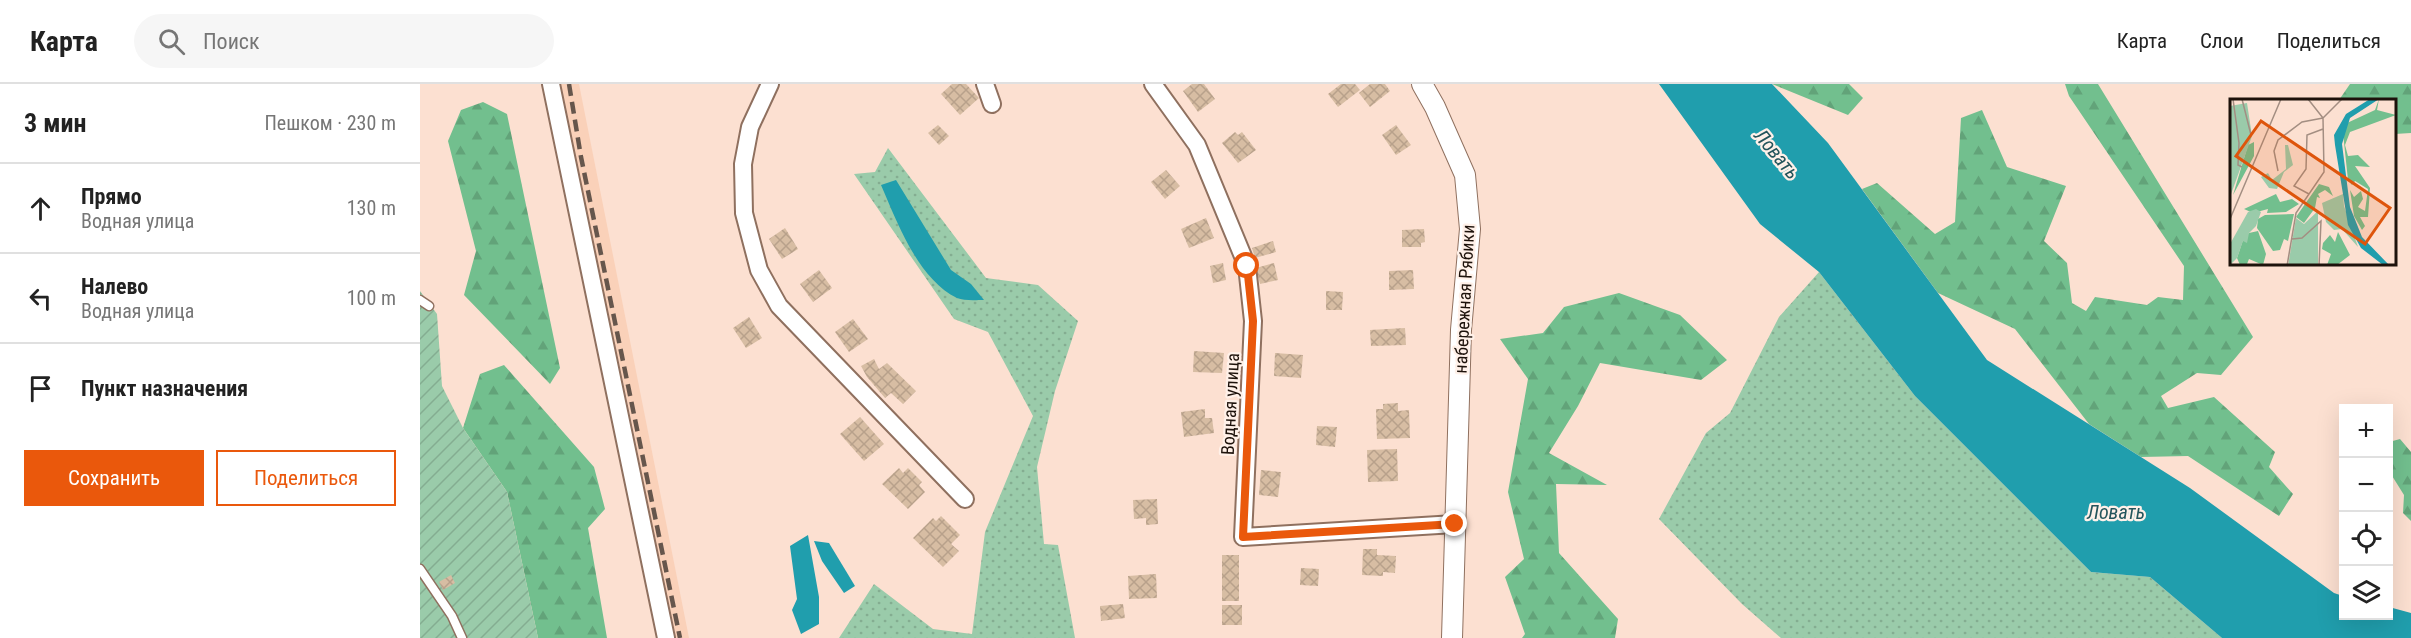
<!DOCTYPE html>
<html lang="ru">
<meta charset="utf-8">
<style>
body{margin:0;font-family:"Roboto Condensed",sans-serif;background:#f6f6f6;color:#222}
.controls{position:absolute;right:18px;bottom:18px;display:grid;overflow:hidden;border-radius:0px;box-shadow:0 6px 24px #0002}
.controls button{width:54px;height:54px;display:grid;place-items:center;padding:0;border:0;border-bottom:2px solid #e0e0e0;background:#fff;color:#222;font:30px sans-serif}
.stop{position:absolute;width:18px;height:18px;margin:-14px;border:4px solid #ea580c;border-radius:50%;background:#fff}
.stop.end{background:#ea580c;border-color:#fff;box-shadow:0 2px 6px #0008}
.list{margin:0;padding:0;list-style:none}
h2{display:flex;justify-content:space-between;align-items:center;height:78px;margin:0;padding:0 24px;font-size:26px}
h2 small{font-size:20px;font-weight:400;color:#767676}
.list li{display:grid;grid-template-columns:39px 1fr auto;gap:18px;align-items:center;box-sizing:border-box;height:90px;padding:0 24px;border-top:2px solid #e0e0e0}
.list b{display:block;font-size:22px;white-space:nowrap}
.list p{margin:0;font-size:20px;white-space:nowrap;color:#767676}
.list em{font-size:20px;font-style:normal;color:#767676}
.actions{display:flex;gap:12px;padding:18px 24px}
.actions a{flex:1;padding:14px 0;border:2px solid #ea580c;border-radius:0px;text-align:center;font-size:21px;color:#ea580c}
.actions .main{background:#ea580c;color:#fff}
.icon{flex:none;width:33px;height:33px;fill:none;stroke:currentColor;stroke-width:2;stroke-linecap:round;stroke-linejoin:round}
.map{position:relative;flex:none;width:1991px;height:554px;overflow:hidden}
header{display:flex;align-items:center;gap:36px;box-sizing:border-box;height:84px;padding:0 30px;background:#fff;border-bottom:2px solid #e0e0e0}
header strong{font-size:28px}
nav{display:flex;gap:33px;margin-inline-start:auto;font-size:21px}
.search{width:420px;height:54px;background:#f6f6f6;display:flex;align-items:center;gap:15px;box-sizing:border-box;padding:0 21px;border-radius:33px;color:#767676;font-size:22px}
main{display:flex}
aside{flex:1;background:#fff}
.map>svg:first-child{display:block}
.built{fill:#fad1b9}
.grass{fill:url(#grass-dots)}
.forest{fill:url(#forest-firs)}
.garden{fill:url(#garden-furrows)}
.water{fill:#209ead}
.building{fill:url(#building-cross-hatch)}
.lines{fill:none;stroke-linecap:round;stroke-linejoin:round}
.service-casing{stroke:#8f705f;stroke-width:11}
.minor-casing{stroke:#8f705f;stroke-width:20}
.tertiary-casing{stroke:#8f705f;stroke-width:22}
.service{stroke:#fff;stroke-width:8}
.minor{stroke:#fff;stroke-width:16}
.tertiary{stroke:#fff;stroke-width:20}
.rail{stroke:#66564c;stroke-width:4.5;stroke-dasharray:12 6;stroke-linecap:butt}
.route{stroke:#ea580c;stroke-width:8}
.labels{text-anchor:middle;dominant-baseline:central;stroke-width:4.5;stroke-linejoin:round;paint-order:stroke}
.street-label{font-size:18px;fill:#1d120b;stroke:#fff1e9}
.water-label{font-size:20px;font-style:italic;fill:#24555c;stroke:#fff1e9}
.inset-road{fill:none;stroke:#a38e82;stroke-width:1.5}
.view{fill:#de550c;fill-opacity:0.15;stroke:#de550c;stroke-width:3}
.inset-edge{fill:none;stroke:#1d120b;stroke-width:3}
</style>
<header>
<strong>Карта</strong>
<div class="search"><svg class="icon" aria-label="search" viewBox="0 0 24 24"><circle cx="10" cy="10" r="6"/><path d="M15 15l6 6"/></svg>Поиск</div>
<nav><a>Карта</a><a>Слои</a><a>Поделиться</a></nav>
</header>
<main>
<aside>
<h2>3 мин<small>Пешком · 230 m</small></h2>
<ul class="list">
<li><svg class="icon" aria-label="ahead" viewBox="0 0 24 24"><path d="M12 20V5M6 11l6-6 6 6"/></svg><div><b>Прямо</b><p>Водная улица</p></div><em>130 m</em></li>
<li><svg class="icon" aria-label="left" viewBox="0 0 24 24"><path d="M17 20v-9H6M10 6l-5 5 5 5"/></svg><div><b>Налево</b><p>Водная улица</p></div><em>100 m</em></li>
<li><svg class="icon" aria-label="arrive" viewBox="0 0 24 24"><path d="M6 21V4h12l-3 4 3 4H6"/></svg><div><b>Пункт назначения</b></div></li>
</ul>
<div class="actions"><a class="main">Сохранить</a><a>Поделиться</a></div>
</aside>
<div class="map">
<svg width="1991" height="554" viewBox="0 0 1991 554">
<defs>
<pattern id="grass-dots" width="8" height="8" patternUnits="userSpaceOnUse" patternTransform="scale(1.5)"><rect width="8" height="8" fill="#9acbaa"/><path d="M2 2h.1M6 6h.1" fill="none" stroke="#84ad91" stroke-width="1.8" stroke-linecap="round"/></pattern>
<pattern id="forest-firs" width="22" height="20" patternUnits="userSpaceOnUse" patternTransform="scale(1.5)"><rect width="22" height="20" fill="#72bf8e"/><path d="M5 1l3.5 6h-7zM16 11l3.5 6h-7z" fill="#62a379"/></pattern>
<pattern id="garden-furrows" width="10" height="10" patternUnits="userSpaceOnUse" patternTransform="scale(1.5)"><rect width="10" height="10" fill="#9acbaa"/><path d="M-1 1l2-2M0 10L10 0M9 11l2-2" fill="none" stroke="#84ad91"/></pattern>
<pattern id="building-cross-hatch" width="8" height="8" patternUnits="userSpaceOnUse" patternTransform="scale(1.5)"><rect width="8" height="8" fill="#d7bda3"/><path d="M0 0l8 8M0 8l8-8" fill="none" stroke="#b8a18b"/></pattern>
</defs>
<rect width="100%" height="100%" fill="#fce0d1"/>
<polygon class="built" points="139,0 159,0 269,554 253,554 213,344"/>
<g class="grass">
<polygon points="468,64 566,194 618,201 658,237 635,307 617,383 624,460 638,461 655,554 419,554 454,500 513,545 552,550 565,448 613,332 568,248 534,235 434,90 455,88"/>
<polygon points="1399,188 1495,312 1671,488 1730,493 1802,554 1361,554 1322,520 1239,435 1286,349 1310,329 1359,233"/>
</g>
<g class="forest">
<polygon points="1352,0 1429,0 1443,14 1428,31"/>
<polygon points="1645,0 1678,0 1833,253 1801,291 1777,289 1741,312 1748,324 1794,313 1855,368 1849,383 1873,410 1859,432 1768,372 1721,373 1669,340 1595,245 1518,209 1442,105 1457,99 1515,150 1535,138 1541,34 1562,26 1587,83 1646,102 1624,157 1647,179 1652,219 1666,227 1675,213 1727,221 1738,213 1763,216 1764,182 1649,12"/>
<polygon points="1930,0 1991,0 1991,49 1975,50 1974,16 1919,16"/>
<polygon points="63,18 87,30 140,284 130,300 44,211 56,167 28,57 41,26"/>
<polygon points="1199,209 1260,231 1307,276 1281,296 1180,279 1158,322 1129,369 1187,401 1136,400 1139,469 1198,535 1195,554 1102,554 1105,550 1085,493 1104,475 1088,408 1108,295 1080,255 1123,249 1144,223"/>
<polygon points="84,281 174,383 185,425 168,444 187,554 118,554 87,408 43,344 60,290"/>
<polygon points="1980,355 1991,368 1991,437 1983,429 1984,411 1969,387 1969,358"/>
</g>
<polygon class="garden" points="0,207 17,230 22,302 43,344 87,408 118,554 0,554"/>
<g class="water">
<polygon points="1239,0 1352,0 1408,59 1567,276 1770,404 1914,509 1923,512 1924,532 1968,532 1969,523 1991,529 1991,554 1802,554 1730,493 1671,488 1495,312 1399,188 1340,140"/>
<path d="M476,96L531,186L551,200L564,216C556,216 544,217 537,214C498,195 477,138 461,101Z"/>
<polygon points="388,451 399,513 399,540 381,550 372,526 377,515 370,462"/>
<polygon points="394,457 409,459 435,502 424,509 402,477"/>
</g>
<g class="building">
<polygon points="532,0 546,0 559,14 540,31 521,10"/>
<polygon points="772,0 784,0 795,15 778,28 763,7"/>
<polygon points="921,0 935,0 940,6 918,23 908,10"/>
<polygon points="950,0 965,0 970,7 950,23 939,9"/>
<polygon points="518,41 529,52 519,61 508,49"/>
<polygon points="976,41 991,61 976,71 962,51"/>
<polygon points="815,48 818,51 822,48 836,66 818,79 802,59"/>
<polygon points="746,86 760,102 745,115 731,98"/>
<polygon points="786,134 794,154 769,164 761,145"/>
<polygon points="365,144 378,165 362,175 349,155"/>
<polygon points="1004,145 1005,158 1001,159 1001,163 982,163 982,146"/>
<polygon points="853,157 856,168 835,174 832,164"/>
<polygon points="803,179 806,196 793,199 790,182"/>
<polygon points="854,179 858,196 840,200 836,184"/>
<polygon points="399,186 412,204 393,218 380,200"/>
<polygon points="993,186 994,205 969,206 969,187"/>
<polygon points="906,207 923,208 922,226 906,226"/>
<polygon points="329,233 342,254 326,264 313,244"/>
<polygon points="433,235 448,255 429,268 415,248"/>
<polygon points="985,244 986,261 951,262 950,246"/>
<polygon points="774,267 804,269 802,289 773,288"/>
<polygon points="855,269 883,271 881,294 854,292"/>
<polygon points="454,275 459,285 467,279 496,307 483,320 471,309 465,314 447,293 441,282"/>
<polygon points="978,319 978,327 989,326 990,354 957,355 956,325 963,325 963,320"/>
<polygon points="785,325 785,334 792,334 794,349 764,353 761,328"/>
<polygon points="440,333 464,360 444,377 420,350"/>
<polygon points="897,342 917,343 915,363 896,361"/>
<polygon points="977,365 978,397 948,398 947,366"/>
<polygon points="479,384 483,389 488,384 502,398 499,401 505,408 488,425 462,400"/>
<polygon points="841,386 861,388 858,413 839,411"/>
<polygon points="737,415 738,440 726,441 726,434 714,435 713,416"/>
<polygon points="521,432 540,451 531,460 539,467 523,483 493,454 513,434 516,437"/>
<polygon points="943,465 957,465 957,471 976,472 975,489 963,488 963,492 942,491"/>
<rect x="802" y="471" width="17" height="46"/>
<polygon points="881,484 899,485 898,502 880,501"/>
<polygon points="736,490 737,514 709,515 708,492"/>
<polygon points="31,491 35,499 23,506 19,498"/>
<polygon points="703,520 705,534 681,537 680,522"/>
<rect x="802" y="521" width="20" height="20"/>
</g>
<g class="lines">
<g class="service-casing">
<g id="service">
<polyline points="0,216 9,222"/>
<polyline points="0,485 32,532 42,554"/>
</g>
</g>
<g class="minor-casing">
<g id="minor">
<polyline points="131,0 246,554"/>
<polyline points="350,0 330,43 323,80 324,129 339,186 359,222 545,415"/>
<polyline points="565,0 572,20"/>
<polyline points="733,0 777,61 827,182 833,237 823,453 1035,440"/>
</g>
</g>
<g class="tertiary-casing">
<polyline id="tertiary" points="1002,0 1015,23 1045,91 1050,145 1041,246 1032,554"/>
</g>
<use href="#service" class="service"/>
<use href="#minor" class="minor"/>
<use href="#tertiary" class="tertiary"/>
<polyline class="rail" points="149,0 161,73 260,554"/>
</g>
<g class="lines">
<polyline class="route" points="827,182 833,237 823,453 1035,440"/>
</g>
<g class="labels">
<g class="street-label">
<text transform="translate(1044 215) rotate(-87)">набережная Рябики</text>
<text transform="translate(810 320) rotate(-87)">Водная улица</text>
</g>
<g class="water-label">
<text transform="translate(1357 70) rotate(50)">Ловать</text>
<text x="1696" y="428">Ловать</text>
</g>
</g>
<g transform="translate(1810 15)">
<rect width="166" height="166" fill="#fce0d1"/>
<path d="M55,46H58L63,66L54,73L47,90L39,89L31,78L38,74L42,81L56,70ZM113,95L114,107L128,148L112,130L104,131L96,123L92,104Z" fill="#9acbaa"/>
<path d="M149,0L147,11L166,16L120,33L115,46L118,57L128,56L140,68L125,67L140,89L138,118H130L135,127L132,131L124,117L120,91L124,98L131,92L133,100L128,108L135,112L138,90L125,82L122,86L118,81L113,34L117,24L145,11ZM24,43V57L3,96L18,46ZM89,85L99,88L103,97L95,91L88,95L90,99L87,98L85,109L74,124L66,118ZM46,95L50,103L62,100L69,105L56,113L37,114L38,110L23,114L14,110ZM64,115L58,142L54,140L50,151L43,152L27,129L28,120L35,116ZM28,132L36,155L33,166L19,160L17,165L10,166L7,159L13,141L19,134ZM108,133L120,156L107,166H97L101,155L92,150L93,144L100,136L105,143Z" fill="#72bf8e"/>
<path d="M26,110L31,113L26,127L19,134L17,144L13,142L7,159L0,166V145L18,113Z" fill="#9acbaa"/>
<path d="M88,112V166L58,167L66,119L74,125Z" fill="#9acbaa"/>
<path d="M17,4L22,37L0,98V7Z" fill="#9acbaa"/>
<path d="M140,0H149L120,19L112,45L120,108L132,138L159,166H153L131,149L118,126L105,46L104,36L116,15Z" fill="#209ead"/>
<path class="inset-road" d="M3,0L9,44L8,66L12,68M12,0L21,36M78,0L93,19M93,19L112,0M48,72L44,52L48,41L72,23L93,19M79,95L64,87L76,70L77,36L93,30M0,120L51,0M62,140L72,139L91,122L89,167M57,167L66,114L94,73L93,19"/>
<path class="view" d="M31,22L160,109L135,145L6,57Z"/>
<rect width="166" height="166" class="inset-edge"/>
</g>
</svg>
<div class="controls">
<button>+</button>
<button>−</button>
<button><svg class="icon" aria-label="locate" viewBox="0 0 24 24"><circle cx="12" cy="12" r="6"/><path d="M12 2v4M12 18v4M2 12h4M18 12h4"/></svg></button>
<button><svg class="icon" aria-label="layers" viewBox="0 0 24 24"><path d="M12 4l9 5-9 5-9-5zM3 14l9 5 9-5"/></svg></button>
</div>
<div class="stop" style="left:827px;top:182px"></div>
<div class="stop end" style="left:1035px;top:440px"></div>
</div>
</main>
